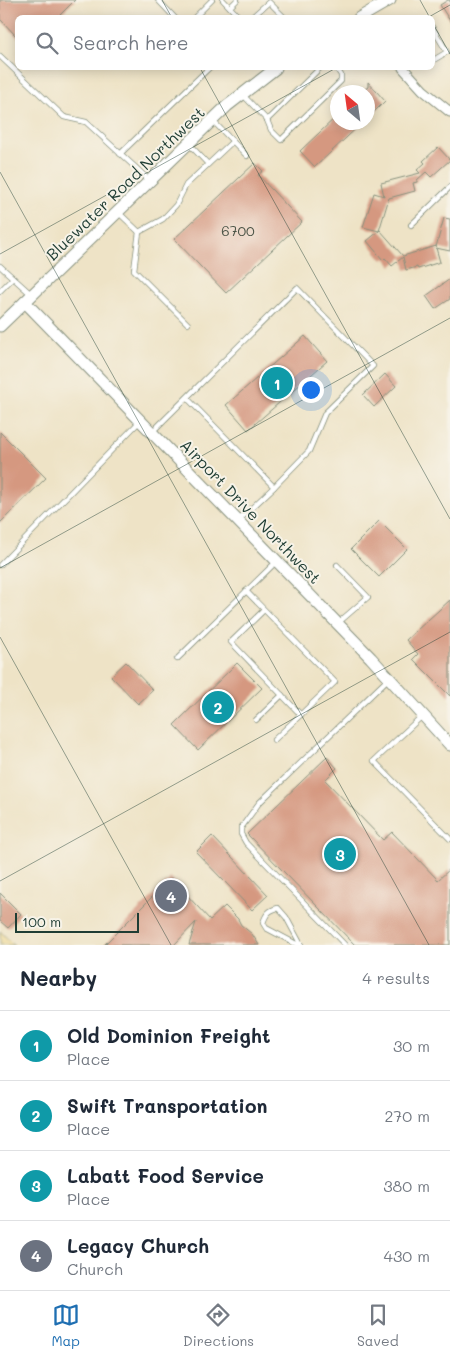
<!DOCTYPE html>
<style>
body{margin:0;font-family:Mali,sans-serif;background:#f6f6f7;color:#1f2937}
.compass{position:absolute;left:330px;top:85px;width:45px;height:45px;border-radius:50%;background:#fff;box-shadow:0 2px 12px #0003;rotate:331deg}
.scale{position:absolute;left:15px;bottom:12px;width:124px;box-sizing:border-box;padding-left:5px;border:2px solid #1f3d34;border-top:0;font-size:14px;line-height:18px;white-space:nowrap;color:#1f3d34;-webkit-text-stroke:4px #f7f3e8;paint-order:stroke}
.you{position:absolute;left:310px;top:389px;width:18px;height:18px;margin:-12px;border:4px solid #fff;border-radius:50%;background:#1a73e8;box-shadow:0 0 0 8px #1a73e833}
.badge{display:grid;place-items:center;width:32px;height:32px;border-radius:50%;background:#1f6fb2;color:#fff;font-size:16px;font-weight:700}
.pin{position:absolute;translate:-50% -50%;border:2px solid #fff;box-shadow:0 1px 5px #0006}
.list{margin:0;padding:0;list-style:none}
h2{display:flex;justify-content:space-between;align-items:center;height:65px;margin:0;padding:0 20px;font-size:21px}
h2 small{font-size:16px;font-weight:400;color:#747a83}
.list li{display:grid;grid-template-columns:32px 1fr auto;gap:15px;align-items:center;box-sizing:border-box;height:70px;padding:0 20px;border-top:1px solid #e0e1e3}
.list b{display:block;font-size:19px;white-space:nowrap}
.list p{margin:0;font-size:16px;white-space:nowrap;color:#747a83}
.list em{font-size:16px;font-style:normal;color:#747a83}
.icon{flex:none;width:28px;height:28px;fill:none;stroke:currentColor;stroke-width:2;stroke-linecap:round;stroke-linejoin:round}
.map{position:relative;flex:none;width:450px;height:945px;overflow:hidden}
.search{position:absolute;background:#fff;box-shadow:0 2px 12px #0003;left:15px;right:15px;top:15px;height:55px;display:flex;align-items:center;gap:12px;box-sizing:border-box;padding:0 18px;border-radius:8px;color:#747a83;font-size:19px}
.sheet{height:345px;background:#fff}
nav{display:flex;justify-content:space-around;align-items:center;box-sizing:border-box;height:70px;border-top:1px solid #e0e1e3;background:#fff;font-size:14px;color:#747a83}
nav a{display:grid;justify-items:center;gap:2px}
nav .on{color:#1f6fb2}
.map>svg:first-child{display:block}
.sand{fill:#eeda9e;stroke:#868c69}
.building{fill:#d59880}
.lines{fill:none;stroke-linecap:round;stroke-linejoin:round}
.service-casing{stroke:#86907d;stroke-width:6}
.minor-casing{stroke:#86907d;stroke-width:11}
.tertiary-casing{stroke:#86907d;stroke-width:13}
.service{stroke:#fff;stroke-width:4.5}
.minor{stroke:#fff;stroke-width:9}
.tertiary{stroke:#fff;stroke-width:11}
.ticks{fill:none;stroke:#1f3d34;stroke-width:1;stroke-opacity:0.45}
.labels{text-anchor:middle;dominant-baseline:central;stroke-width:4;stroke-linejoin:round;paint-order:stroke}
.number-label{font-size:14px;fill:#4c5447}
.street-label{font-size:16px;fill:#1f3d34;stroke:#f7f3e8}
</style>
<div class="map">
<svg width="450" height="945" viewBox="0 0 450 945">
<rect width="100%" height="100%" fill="#f7f3e8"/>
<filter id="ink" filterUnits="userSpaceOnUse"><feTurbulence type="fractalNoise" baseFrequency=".02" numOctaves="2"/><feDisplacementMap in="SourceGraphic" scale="10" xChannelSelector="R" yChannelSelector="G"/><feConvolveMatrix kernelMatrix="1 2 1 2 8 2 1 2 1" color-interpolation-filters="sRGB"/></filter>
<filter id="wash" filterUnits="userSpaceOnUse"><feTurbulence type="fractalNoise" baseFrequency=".0096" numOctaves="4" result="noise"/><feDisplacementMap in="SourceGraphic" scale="20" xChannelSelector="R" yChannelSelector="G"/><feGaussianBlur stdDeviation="1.12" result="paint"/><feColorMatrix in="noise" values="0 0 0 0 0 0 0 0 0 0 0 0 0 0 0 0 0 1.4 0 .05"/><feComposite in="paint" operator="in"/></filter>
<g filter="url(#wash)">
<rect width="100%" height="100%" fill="#eee3c6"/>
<polygon class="sand" points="0,931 14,945 0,945"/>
<g id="blocks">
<g class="building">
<polygon points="0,0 75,0 57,18 18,18 18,38 0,19"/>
<polygon points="448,0 450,0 450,21 440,5"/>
<polygon points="368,82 385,101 368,118 368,92 361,92 368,87"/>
<polygon points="338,115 338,122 363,122 315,167 300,151"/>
<polygon points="438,147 450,160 431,177 426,172 417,180 417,182 413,183 415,191 389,198 379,231 380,230 403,256 436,246 436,247 444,218 450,219 450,251 436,248 440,262 418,269 417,267 406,270 403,257 392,266 385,258 383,260 367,241 379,231 363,227 374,193 384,196 381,183 420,173 417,170 425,163 423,161"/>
<polygon points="255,163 263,171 258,175 302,222 226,293 174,239"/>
<polygon points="450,279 450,299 435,309 426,296"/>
<polygon points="305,336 327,361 248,430 226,405"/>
<polygon points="385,374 396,386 374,407 363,395"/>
<polygon points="0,432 46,478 0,523"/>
<polygon points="379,521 407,549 379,577 351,549"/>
<polygon points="450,600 450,696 413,659 418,654 406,640"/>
<polygon points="126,662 153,690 138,704 111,676"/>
<polygon points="237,663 262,688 198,750 174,725"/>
<polygon points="327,757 337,768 325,780 383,840 392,832 438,880 450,869 450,945 355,945 247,834"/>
<polygon points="212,836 268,895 252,910 196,852"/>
<polygon points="171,878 210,920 225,906 238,919 241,925 252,934 259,945 189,945 196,922 174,945 104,945"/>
<polygon points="0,893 21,914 8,928 0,921"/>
</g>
</g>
</g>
<g filter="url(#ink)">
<use href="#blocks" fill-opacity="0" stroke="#86907d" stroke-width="1"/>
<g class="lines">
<g class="service-casing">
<g id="service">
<polyline points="158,0 175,18"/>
<polyline points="223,0 240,18"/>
<polyline points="230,7 237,0"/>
<polyline points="194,18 212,0"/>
<polyline points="251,18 269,2 285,18"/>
<polyline points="432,27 447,52 432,61"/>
<polyline points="0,56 64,117 86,122 149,180"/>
<polyline points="243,95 267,120 271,130 281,140 341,81 341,75 336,68"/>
<polyline points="267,120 320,68"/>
<polyline points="213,121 247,156"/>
<polyline points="189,144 208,164"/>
<polyline points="120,154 209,68"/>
<polyline points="118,212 139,232 163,219 176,205 186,185 233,141"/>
<polyline points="411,225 450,187"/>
<polyline points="139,232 134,270 188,324"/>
<polyline points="0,266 32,295"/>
<polyline points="0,291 13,278"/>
<polyline points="187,398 274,487"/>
<polyline points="153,431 297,288 373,366 325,413 309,451 274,487 239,520"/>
<polyline points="0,565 140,421"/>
<polyline points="337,565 368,597 338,623"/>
<polyline points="246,591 335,682 274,740"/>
<polyline points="264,610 231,642 301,715"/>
<polyline points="177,659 276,562"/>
<polyline points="422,716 374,761 450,839"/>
<polyline points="256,720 282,695"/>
<path d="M298,945L266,928L263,923C266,914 269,910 278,908L286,917L301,945"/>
<polyline points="345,945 246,843 241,834 241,828 259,803 388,679"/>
</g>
</g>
<g class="minor-casing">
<polyline id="minor" points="403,68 423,90 450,112"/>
</g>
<g class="tertiary-casing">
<g id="tertiary">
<polyline points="359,18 390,0"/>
<polyline points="25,302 371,658 450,745"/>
<polyline points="0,326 227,106 276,68"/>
</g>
</g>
<use href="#service" class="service"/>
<use href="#minor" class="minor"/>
<use href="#tertiary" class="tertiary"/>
</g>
</g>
<path class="ticks" d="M162,0L172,18M420,0L430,18M427,18L450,5M432,22L450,54M200,68L450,519M0,172L429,945M0,254L336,68M0,568L450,318M0,637L171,945M0,881L450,632"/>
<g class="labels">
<g class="number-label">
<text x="238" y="230">6700</text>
</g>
<g class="street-label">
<text transform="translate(125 183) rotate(-44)">Bluewater Road Northwest</text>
<text transform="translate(251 511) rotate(46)">Airport Drive Northwest</text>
</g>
</g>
</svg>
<svg class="compass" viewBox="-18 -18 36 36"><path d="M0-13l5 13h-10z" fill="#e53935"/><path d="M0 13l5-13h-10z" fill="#747a83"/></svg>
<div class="scale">100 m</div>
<div class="you"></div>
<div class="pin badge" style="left:277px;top:383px;background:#0f9aa8">1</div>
<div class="pin badge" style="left:218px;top:707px;background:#0f9aa8">2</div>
<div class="pin badge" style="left:340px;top:854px;background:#0f9aa8">3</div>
<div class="pin badge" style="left:171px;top:896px;background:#6b7280">4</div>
<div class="search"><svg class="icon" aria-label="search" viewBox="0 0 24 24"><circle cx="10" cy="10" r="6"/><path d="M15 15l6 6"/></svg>Search here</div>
</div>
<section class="sheet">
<h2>Nearby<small>4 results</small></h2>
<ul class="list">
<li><span class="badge" style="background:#0f9aa8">1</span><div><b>Old Dominion Freight</b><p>Place</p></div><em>30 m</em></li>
<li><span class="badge" style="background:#0f9aa8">2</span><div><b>Swift Transportation</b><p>Place</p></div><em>270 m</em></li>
<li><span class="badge" style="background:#0f9aa8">3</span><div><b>Labatt Food Service</b><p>Place</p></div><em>380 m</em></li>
<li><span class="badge" style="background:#6b7280">4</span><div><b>Legacy Church</b><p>Church</p></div><em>430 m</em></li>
</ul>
</section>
<nav>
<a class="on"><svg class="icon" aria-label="map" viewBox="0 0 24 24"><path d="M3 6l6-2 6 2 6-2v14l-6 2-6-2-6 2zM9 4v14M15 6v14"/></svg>Map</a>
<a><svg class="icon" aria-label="directions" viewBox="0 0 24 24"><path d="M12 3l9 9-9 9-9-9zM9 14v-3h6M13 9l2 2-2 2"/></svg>Directions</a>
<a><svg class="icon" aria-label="saved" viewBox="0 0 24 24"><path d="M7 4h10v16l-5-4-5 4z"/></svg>Saved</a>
</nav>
